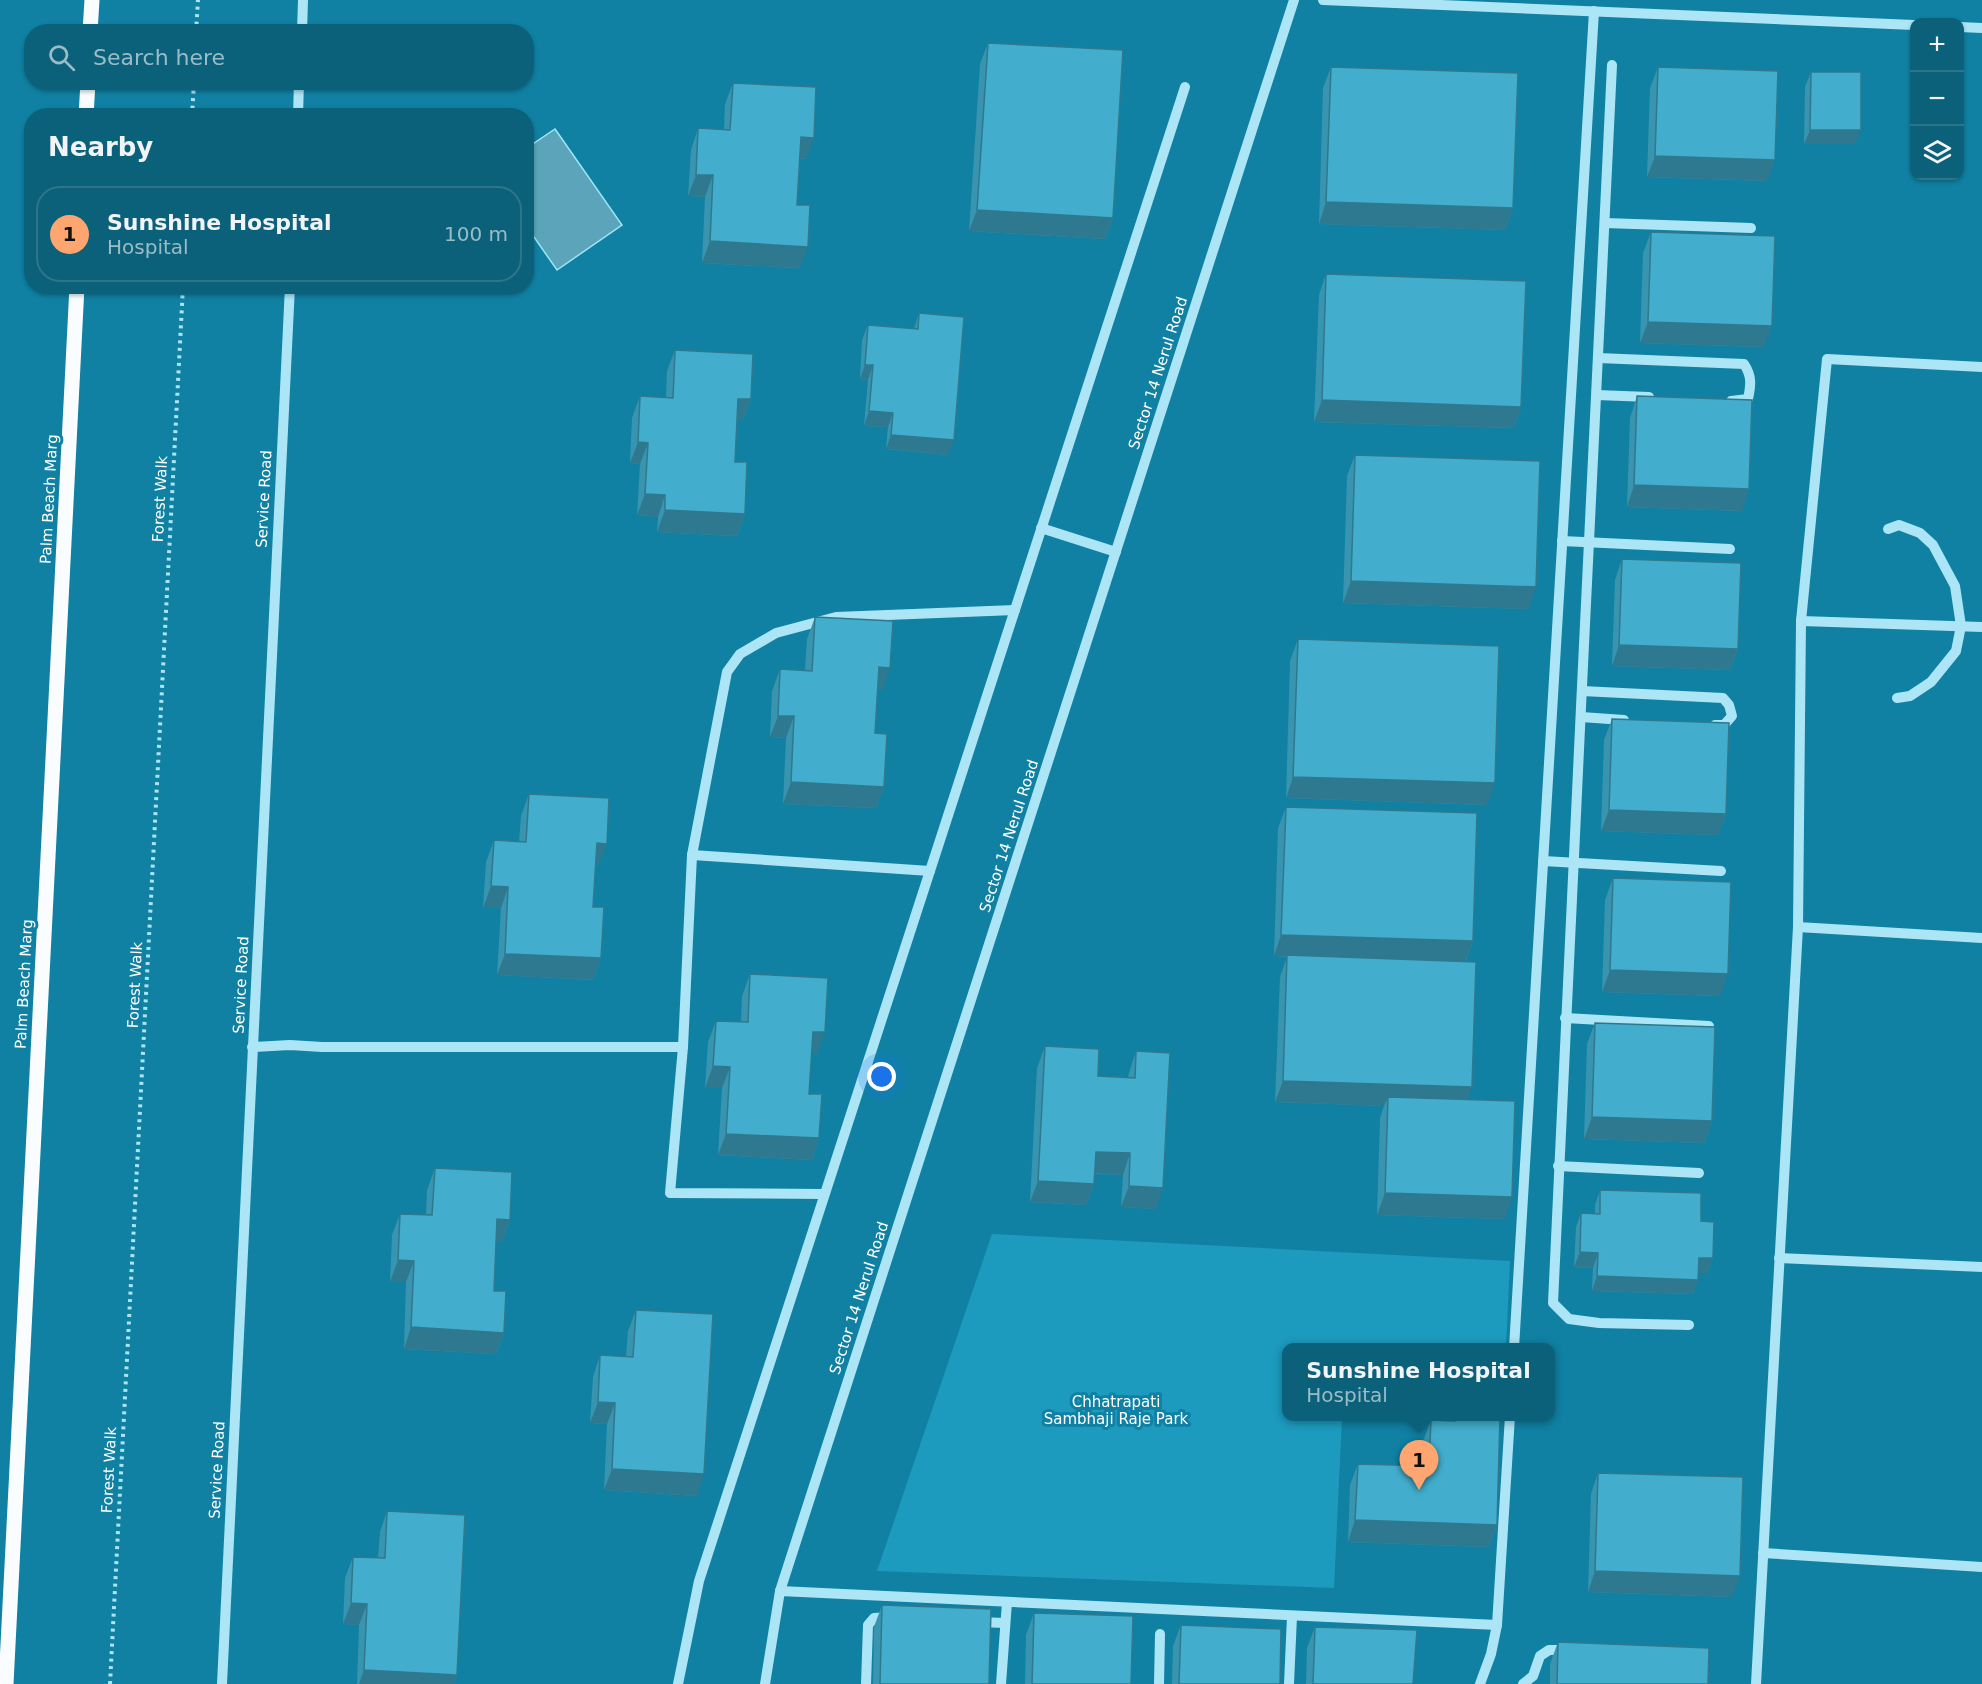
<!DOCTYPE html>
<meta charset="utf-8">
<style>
body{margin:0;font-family:"DejaVu Sans",sans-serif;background:#15677f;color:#f1f3f6}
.controls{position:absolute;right:18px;top:18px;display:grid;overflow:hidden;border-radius:12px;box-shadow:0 2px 4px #0004}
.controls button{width:54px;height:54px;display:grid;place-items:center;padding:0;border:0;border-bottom:2px solid #2c758b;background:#0c617a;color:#f1f3f6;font:30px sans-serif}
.you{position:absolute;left:882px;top:1077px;width:21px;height:21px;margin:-15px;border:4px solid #fff;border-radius:50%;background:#1a73e8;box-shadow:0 0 0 9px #1a73e833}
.badge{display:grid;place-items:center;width:39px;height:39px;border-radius:50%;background:#ffa670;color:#111;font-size:20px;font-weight:700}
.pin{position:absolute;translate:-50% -50px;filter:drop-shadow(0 2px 3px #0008)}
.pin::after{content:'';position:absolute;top:32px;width:21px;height:18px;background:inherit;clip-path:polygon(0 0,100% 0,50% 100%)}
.popup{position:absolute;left:1282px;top:1343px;width:273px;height:78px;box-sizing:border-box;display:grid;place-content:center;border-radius:12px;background:#0c617a;filter:drop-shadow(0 2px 4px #0005);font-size:20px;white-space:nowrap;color:#9abcc7}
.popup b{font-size:22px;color:#f1f3f6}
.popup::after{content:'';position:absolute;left:50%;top:100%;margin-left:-12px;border:12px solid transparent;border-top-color:#0c617a}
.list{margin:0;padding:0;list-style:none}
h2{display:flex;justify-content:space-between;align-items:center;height:78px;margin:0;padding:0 24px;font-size:26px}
h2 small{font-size:20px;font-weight:400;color:#9abcc7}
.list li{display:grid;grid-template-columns:39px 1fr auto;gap:18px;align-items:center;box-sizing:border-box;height:96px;margin:0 12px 12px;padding:0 12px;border:2px solid #2c758b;border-radius:24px}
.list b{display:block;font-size:22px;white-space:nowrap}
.list p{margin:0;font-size:20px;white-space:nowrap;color:#9abcc7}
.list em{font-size:20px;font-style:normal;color:#9abcc7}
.icon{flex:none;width:33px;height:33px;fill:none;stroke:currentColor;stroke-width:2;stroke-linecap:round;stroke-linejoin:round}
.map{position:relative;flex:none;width:1982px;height:1684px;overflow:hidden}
.search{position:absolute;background:#0c617a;box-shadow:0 2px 4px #0004;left:24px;top:24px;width:510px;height:66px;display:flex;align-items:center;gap:15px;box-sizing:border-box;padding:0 21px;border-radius:24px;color:#9abcc7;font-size:22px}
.panel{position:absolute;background:#0c617a;box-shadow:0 2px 4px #0004;left:24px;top:108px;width:510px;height:186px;border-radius:24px}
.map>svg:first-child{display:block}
.green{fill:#1c9bbf}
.water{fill:#5ca4b9;stroke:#9de6f9;stroke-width:1.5}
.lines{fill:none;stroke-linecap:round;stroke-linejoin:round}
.path{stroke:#abe5f6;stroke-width:4;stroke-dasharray:3 4.5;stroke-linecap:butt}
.minor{stroke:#abe5f6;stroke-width:10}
.major{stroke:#fafdff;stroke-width:15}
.wall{fill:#3995af}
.shaded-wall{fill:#2e798f}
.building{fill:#42adcc;stroke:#2e798f;stroke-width:1.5}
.labels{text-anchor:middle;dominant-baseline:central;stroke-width:6;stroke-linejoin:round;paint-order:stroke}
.street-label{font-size:15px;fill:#fff;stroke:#1081a3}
.park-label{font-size:15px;fill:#fff;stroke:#1081a3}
</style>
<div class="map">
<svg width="1982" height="1684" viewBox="0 0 1982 1684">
<rect width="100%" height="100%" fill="#1081a3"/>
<polygon class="green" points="992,1234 1510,1261 1506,1347 1287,1348 1287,1416 1342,1417 1334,1588 877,1571"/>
<polygon class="water" points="555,129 622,225 557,270 527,227 527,148"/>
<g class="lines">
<g class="path">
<polyline points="196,32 198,0"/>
<polyline points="192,116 194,82"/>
<polyline points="110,1684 183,286"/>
</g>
<g class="minor">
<polyline points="1323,0 1914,25"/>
<polyline points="1960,27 1982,28"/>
<polyline points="302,32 303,0"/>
<path d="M1612,65C1593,478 1571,890 1553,1303L1569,1319L1599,1323L1689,1325"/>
<polyline points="298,116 299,82"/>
<polyline points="1605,223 1751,228"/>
<path d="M1598,358L1744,364C1752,376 1751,385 1748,399L1731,401"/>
<polyline points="1597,395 1649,397"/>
<polyline points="1041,528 1116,552"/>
<polyline points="1888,529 1899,525 1920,533 1933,545 1955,586 1961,626 1956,651 1931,682 1910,696 1897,698"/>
<polyline points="1562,541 1730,549"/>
<polyline points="1801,621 1982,627"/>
<polyline points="1582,691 1723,698 1729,705 1732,716 1724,725 1715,725"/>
<polyline points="1581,717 1624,720"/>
<polyline points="692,855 930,871"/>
<polyline points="1543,861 1721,871"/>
<polyline points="1798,927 1982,938"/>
<polyline points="1565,1018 1709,1026"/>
<polyline points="252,1047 290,1045 322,1047 683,1047 692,855 727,672 740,654 776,633 836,617 1015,610"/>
<polyline points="683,1047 670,1193 824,1194"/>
<polyline points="1558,1166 1699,1173"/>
<polyline points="1779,1258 1982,1267"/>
<polyline points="1514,1348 1594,11"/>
<polyline points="1763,1553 1982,1567"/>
<polyline points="780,1591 1497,1625"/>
<polyline points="979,1622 1005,1623"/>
<polyline points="222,1684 290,286"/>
<polyline points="678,1684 699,1581 1185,87"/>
<polyline points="765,1684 780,1591 1294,0"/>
<polyline points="866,1684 868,1625 874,1618 891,1617"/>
<polyline points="1001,1684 1007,1602"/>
<polyline points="1159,1684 1160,1634"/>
<polyline points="1289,1684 1292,1616"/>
<polyline points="1480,1684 1491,1654 1497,1625 1510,1416"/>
<polyline points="1523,1684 1533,1676 1540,1656 1549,1650 1570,1650"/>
<polyline points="1756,1684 1798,927 1801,621 1827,359 1982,367"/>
</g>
<g class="major">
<polyline points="90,32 92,0"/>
<polyline points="86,116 88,82"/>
<polyline points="6,1684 77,286"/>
</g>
</g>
<g class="wall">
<polygon points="988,43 1113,218 1105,239 969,231 980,64"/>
<polygon points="1331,67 1513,208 1505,230 1319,224 1323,88"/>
<polygon points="1658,67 1767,181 1647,177 1650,88"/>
<polygon points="1811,72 1855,144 1804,144 1805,87"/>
<polygon points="733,83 806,159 800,159 797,205 800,268 702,263 705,197 688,196 691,150 698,128 724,130 725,104"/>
<polygon points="1651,232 1764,347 1640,343 1643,253"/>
<polygon points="1326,274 1521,407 1514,428 1314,422 1319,295"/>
<polygon points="919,313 948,455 886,449 888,427 864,426 868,380 860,379 862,340 868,325 914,329"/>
<polygon points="675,350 751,399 743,420 737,420 735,462 745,514 737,536 657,532 658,517 637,515 640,464 630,463 632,418 640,396 666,398 667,371"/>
<polygon points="1637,396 1742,511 1627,507 1630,418"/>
<polygon points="1355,455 1528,609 1343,603 1347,476"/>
<polygon points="1622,559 1738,649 1730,670 1612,666 1615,580"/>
<polygon points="815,617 883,689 877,689 875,733 884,787 876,808 783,804 786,738 770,737 772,691 780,669 805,670 807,639"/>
<polygon points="1298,639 1487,805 1286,798 1290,661"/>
<polygon points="1612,719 1726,814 1718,835 1601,831 1604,740"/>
<polygon points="529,794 599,865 595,865 593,907 601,958 593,980 497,975 501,908 483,908 486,862 494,840 519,842 521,816"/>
<polygon points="1286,807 1473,941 1466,961 1468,1099 1505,1219 1377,1215 1380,1118 1384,1106 1275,1102 1280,977 1287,957 1274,956 1278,828"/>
<polygon points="1613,878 1720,996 1602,992 1605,900"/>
<polygon points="750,974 817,1054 811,1053 809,1094 819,1138 812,1160 718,1155 722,1088 705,1088 708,1042 716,1021 741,1022 742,996"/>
<polygon points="1595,1023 1712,1121 1704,1143 1584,1139 1587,1044"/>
<polygon points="1045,1046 1098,1076 1128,1077 1129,1073 1136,1051 1156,1209 1121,1207 1123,1175 1095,1174 1094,1184 1086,1205 1030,1202 1037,1068"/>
<polygon points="435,1168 510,1220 502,1242 496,1241 494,1291 504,1333 496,1354 404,1349 406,1282 390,1282 392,1235 400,1214 426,1215 427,1190"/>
<polygon points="1600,1190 1701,1221 1713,1258 1707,1273 1699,1273 1698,1280 1693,1294 1592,1291 1593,1268 1574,1267 1576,1227 1581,1213 1595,1213 1595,1205"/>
<polygon points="636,1310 697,1496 604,1490 607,1424 590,1423 593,1377 600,1355 626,1357 628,1331"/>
<polygon points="1448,1416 1500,1416 1497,1525 1489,1547 1348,1542 1350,1485 1358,1464 1422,1466 1423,1441 1431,1420 1448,1420"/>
<polygon points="1598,1473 1732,1597 1588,1592 1591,1494"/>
<polygon points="387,1511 457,1675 454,1684 357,1684 359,1625 343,1624 345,1578 353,1557 378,1558 380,1532"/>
<polygon points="882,1605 989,1684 873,1684 874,1627"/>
<polygon points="1034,1613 1131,1684 1025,1684 1026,1635"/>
<polygon points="1181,1625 1280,1684 1172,1684 1173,1646"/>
<polygon points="1315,1627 1413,1684 1306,1684 1307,1648"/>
<polygon points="1558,1642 1708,1684 1550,1684 1550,1664"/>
</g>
<g class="shaded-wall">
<polygon points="1810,130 1861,130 1855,144 1804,144"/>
<polygon points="801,137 814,138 806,159 793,158"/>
<polygon points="1655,156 1775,160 1767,181 1647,177"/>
<polygon points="696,175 713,175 705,197 688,196"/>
<polygon points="1326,202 1513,208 1505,230 1319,224"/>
<polygon points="977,210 1113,218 1105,239 969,231"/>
<polygon points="710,241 808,247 800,268 702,263"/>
<polygon points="1648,322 1772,326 1764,347 1640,343"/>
<polygon points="865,365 873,365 868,380 860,379"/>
<polygon points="738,399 751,399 743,420 730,420"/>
<polygon points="1322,400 1521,407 1514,428 1314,422"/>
<polygon points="869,411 893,413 888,427 864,426"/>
<polygon points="891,435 954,440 948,455 886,449"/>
<polygon points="638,442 648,443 640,464 630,463"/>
<polygon points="1634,485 1749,489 1742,511 1627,507"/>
<polygon points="645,494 665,495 658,517 637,515"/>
<polygon points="665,510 745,514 737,536 657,532"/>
<polygon points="1351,581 1536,587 1528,609 1343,603"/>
<polygon points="1619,645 1738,649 1730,670 1612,666"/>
<polygon points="879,667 890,668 883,689 871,688"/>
<polygon points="778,716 794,716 786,738 770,737"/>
<polygon points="1293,777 1495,783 1487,805 1286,798"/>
<polygon points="791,782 884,787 876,808 783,804"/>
<polygon points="1609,810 1726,814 1718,835 1601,831"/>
<polygon points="597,843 607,844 599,865 589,864"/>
<polygon points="491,886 508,887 501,908 483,908"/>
<polygon points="1281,935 1473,941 1465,963 1274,956"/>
<polygon points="505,954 601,958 593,980 497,975"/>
<polygon points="1610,970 1728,974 1720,996 1602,992"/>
<polygon points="813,1032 825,1032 817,1054 805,1053"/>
<polygon points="713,1066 730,1067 722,1088 705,1088"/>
<polygon points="1283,1081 1472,1087 1464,1109 1388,1097 1384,1106 1275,1102"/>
<polygon points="1592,1117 1712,1121 1704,1143 1584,1139"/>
<polygon points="726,1134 819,1138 812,1160 718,1155"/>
<polygon points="1096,1152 1130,1153 1123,1175 1088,1173"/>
<polygon points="1038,1181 1094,1184 1086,1205 1030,1202"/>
<polygon points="1129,1186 1163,1188 1156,1209 1121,1207"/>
<polygon points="1385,1193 1512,1197 1505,1219 1377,1215"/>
<polygon points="497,1219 510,1220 502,1242 489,1241"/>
<polygon points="1580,1252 1598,1253 1593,1268 1574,1267"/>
<polygon points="1699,1258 1713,1258 1707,1273 1694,1273"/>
<polygon points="398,1260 414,1261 406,1282 390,1282"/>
<polygon points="1597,1276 1698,1280 1693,1294 1592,1291"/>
<polygon points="411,1327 504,1333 496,1354 404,1349"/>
<polygon points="598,1402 615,1403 607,1424 590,1423"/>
<polygon points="612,1469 704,1474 697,1496 604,1490"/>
<polygon points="1355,1520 1497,1525 1489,1547 1348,1542"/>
<polygon points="1595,1571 1740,1576 1732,1597 1588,1592"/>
<polygon points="351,1603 367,1604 359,1625 343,1624"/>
<polygon points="364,1670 457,1675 454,1684 359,1684"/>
</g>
<g class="building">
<polygon points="988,43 1123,50 1113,218 977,210"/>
<polygon points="1331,67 1518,73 1513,208 1326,202"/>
<polygon points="1658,67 1778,71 1775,160 1655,156"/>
<polygon points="1811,72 1861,72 1861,130 1810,130"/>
<polygon points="733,83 816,87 814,138 801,137 797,205 810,205 808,247 710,241 713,175 696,175 698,128 730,130"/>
<polygon points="1651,232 1775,236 1772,326 1648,322"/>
<polygon points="1326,274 1526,281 1521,407 1322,400"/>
<polygon points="919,313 964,317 954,440 891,435 893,413 869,411 873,365 865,365 868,325 918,329"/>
<polygon points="675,350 753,354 751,399 738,399 735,462 747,462 745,514 665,510 665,495 645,494 648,443 638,442 640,396 673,398"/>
<polygon points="1637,396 1752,400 1749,489 1634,485"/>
<polygon points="1355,455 1540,461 1536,587 1351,581"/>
<polygon points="1622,559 1741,563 1738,649 1619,645"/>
<polygon points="815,617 893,621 890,668 879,667 875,733 887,734 884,787 791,782 794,716 778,716 780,669 812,671"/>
<polygon points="1298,639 1499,646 1495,783 1293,777"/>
<polygon points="1612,719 1729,723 1726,814 1609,810"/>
<polygon points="529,794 609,798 607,844 597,843 593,907 604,907 601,958 505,954 508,887 491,886 494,840 526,842"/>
<polygon points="1286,807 1477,813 1473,941 1281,935"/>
<polygon points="1613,878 1731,882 1728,974 1610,970"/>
<polygon points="1287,955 1476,962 1472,1087 1283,1081"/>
<polygon points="750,974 828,978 825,1032 813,1032 809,1094 822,1094 819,1138 726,1134 730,1067 713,1066 716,1021 748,1022"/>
<polygon points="1595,1023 1715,1027 1712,1121 1592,1117"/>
<polygon points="1045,1046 1099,1049 1098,1076 1135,1078 1136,1051 1170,1053 1163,1188 1129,1186 1130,1153 1096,1152 1094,1184 1038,1181"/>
<polygon points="1388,1097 1515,1101 1512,1197 1385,1193"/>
<polygon points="435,1168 512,1172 510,1220 497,1219 494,1291 506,1291 504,1333 411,1327 414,1261 398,1260 400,1214 432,1215"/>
<polygon points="1600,1190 1701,1193 1701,1221 1714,1222 1713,1258 1699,1258 1698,1280 1597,1276 1598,1253 1580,1252 1581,1213 1600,1214"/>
<polygon points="636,1310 713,1314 704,1474 612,1469 615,1403 598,1402 600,1355 633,1357"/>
<polygon points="1455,1416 1500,1416 1497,1525 1355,1520 1358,1464 1429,1466 1431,1420 1455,1421"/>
<polygon points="1598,1473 1743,1477 1740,1576 1595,1571"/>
<polygon points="387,1511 465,1515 457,1675 364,1670 367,1604 351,1603 353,1557 385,1558"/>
<polygon points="882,1605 991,1609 989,1684 880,1684"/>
<polygon points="1034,1613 1133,1616 1131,1684 1032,1684"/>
<polygon points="1181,1625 1281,1629 1280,1684 1179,1684"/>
<polygon points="1315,1627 1417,1630 1413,1684 1313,1684"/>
<polygon points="1558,1642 1709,1648 1708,1684 1557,1684"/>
</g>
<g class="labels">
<g class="street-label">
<text transform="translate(1158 373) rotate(-72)">Sector 14 Nerul Road</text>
<text transform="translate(49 499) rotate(-87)">Palm Beach Marg</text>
<text transform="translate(160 499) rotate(-87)">Forest Walk</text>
<text transform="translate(264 499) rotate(-87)">Service Road</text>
<text transform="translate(1009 836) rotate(-72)">Sector 14 Nerul Road</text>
<text transform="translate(24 984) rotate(-87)">Palm Beach Marg</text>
<text transform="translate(135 985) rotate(-87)">Forest Walk</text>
<text transform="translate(241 985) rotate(-87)">Service Road</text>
<text transform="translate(859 1298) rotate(-72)">Sector 14 Nerul Road</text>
<text transform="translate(109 1470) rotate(-87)">Forest Walk</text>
<text transform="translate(217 1470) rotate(-87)">Service Road</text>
</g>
<g class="park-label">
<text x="1116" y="1402">Chhatrapati<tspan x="1116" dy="17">Sambhaji Raje Park</tspan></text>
</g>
</g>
</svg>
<div class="controls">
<button>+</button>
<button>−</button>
<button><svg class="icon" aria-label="layers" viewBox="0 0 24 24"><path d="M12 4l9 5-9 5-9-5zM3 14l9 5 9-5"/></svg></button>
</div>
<div class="you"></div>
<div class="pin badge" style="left:1419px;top:1490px">1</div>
<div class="popup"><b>Sunshine Hospital</b>Hospital</div>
<div class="search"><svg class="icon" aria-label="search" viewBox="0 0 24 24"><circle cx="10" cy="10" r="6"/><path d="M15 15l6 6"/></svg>Search here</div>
<section class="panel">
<h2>Nearby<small></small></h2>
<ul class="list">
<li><span class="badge">1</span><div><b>Sunshine Hospital</b><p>Hospital</p></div><em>100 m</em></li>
</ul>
</section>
</div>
